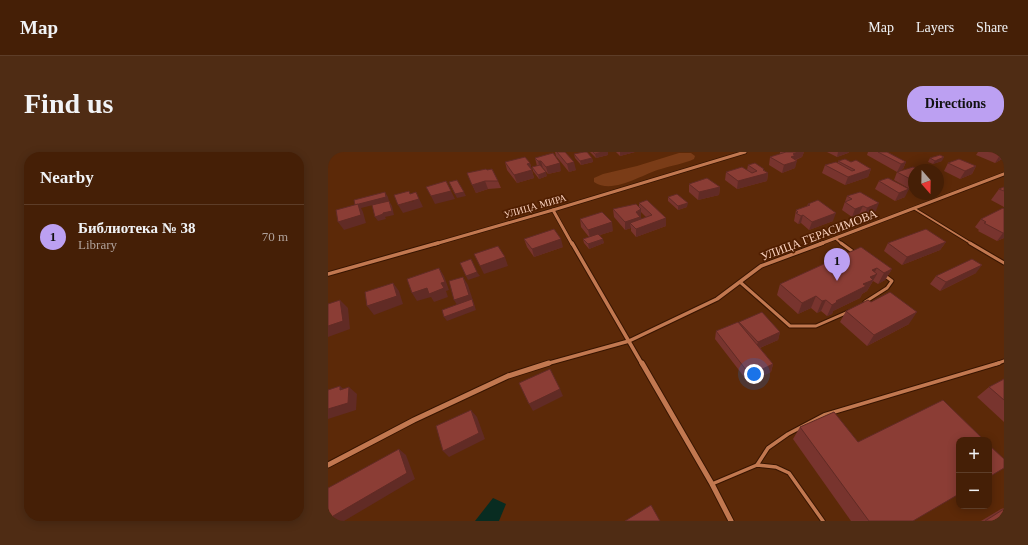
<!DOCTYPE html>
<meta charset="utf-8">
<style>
body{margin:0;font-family:Georgia,serif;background:#4f2c14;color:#f1f3f6}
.controls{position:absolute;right:12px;bottom:12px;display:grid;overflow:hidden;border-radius:8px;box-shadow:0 2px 10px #0003}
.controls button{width:36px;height:36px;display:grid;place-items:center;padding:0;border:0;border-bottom:1px solid #5d3d28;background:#451f06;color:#f1f3f6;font:20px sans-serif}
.compass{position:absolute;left:580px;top:12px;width:36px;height:36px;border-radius:50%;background:#451f06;box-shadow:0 2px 10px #0003;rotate:160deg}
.you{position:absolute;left:426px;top:222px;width:14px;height:14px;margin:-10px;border:3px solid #fff;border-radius:50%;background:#1a73e8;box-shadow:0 0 0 6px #1a73e833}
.badge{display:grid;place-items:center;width:26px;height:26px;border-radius:50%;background:#bca0f2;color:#111;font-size:13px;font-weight:700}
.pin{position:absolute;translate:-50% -33px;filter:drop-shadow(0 1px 2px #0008)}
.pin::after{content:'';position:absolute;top:21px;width:14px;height:12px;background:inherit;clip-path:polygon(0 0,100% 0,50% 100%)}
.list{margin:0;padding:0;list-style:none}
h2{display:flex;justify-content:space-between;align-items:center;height:52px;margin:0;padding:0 16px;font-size:17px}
h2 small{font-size:13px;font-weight:400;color:#b0a29b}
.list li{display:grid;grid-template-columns:26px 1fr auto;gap:12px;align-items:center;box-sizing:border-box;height:64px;padding:0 16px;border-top:1px solid #5d3d28}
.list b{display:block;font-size:15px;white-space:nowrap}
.list p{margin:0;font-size:13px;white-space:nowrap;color:#b0a29b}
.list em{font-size:13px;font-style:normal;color:#b0a29b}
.map{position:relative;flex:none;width:676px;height:369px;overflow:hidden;border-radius:16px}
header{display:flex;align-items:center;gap:24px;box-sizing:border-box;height:56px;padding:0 20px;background:#451f06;border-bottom:1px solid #5d3d28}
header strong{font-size:19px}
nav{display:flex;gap:22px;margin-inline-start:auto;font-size:14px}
.intro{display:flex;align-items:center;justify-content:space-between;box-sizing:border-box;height:96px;padding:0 24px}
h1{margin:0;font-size:28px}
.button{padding:10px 18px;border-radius:16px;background:#bca0f2;color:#111;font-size:14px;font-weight:700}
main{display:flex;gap:24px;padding:0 24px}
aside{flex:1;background:#451f06;border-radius:16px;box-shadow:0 2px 10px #0003}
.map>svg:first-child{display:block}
.green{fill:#7a3c17}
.water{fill:#082c21}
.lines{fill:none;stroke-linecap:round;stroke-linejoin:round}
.lane-far2-casing{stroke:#381501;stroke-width:3.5}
.lane-far1-casing{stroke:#381501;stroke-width:5}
.lane-casing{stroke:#381501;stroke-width:5.5}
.street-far2-casing{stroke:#381501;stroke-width:4.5}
.street-far1-casing{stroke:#381501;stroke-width:5.5}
.street-casing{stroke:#381501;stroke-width:7}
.lane-far2{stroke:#c27850;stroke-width:2}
.lane-far1{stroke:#c27850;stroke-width:3}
.lane{stroke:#c27850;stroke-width:3.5}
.street-far2{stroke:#c27850;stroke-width:3}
.street-far1{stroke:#c27850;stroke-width:3.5}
.street{stroke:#c27850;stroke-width:5}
.wall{fill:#78342e;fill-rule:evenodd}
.shaded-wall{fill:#612b25}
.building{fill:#8b3d35;stroke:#612b25}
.labels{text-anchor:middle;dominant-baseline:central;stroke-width:3.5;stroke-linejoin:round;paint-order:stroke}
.far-street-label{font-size:10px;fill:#f9d0bc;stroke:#501e00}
.street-label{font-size:12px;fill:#f9d0bc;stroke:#501e00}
</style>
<header>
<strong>Map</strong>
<nav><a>Map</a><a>Layers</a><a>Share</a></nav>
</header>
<div class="intro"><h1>Find us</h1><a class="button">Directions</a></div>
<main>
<aside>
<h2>Nearby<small></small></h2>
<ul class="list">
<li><span class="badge">1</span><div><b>Библиотека № 38</b><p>Library</p></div><em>70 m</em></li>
</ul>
</aside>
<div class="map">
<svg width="676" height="369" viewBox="0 0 676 369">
<rect width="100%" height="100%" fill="#5c2908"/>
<path class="green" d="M351,1H363L367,4L366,7C356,12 344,13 333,17C314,22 285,43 266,30V26L275,22L309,14Z"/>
<polygon class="water" points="165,346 178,352 171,369 147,369"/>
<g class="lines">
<g class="lane-far2-casing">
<g id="lane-far2">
<polyline points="587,57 644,92"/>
<polyline points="507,86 514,92"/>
</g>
</g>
<g class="lane-far1-casing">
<g id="lane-far1">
<polyline points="513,91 528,102"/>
<polyline points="642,91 676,111"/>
<polyline points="412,130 462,174 488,174 520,160"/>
<polyline points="537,150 559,136 564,129 556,123"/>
<polyline points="668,212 676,209"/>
</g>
</g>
<g class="lane-casing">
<g id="lane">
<polyline points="429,313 440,296 460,282 496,263 671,211"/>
<polyline points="384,332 429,313 448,315 461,321 495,369"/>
</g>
</g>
<g class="street-far2-casing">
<g id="street-far2">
<polyline points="225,58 244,92"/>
<polyline points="107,92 225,58 417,0"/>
<polyline points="492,92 676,22"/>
</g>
</g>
<g class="street-far1-casing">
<g id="street-far1">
<polyline points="244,91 314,212"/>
<polyline points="0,122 110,91"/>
<polyline points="218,212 301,189 389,147 433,114 495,91"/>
</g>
</g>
<g class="street-casing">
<g id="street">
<polyline points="314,211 384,332 403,369"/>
<polyline points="0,313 86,268 180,224 221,211"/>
</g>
</g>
<use href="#lane-far2" class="lane-far2"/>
<use href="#lane-far1" class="lane-far1"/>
<use href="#lane" class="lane"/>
<use href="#street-far2" class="street-far2"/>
<use href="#street-far1" class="street-far1"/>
<use href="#street" class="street"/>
</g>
<g class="wall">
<polygon points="227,0 237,0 248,18 241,20 228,4"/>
<polygon points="262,0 280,0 280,3 268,6"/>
<polygon points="288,0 307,0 292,4"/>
<polygon points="452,0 476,0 474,5 468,8 467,16 454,21 441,13 442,5 452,2"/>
<polygon points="499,0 521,0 520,1 509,5"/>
<polygon points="540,0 559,0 578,10 575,17 569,20 539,3"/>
<polygon points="650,0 676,0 676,6 667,11 648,3"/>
<polygon points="246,2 264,6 265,10 253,13 247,6"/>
<polygon points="207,6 233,19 220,22 215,16 214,16 219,24 211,27 205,19 204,15 209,14"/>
<polygon points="602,6 614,9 605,12 600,10"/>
<polygon points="510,9 523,10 543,17 540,25 517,33 494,21 497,13 510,11"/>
<polygon points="177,10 202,11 206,26 189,31 179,18"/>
<polygon points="620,11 648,14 644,22 632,27 616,19"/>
<polygon points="420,13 436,18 440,21 439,29 409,37 397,28 398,20 419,18"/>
<polygon points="159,18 170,29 173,36 160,37 148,41 139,21"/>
<polygon points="586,18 586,36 582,37 566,28 569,20"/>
<polygon points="560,26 577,45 567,49 547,37 551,29"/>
<polygon points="361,32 392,35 391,43 370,48 361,40"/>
<polygon points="676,35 676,55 663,48 671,37"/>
<polygon points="519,44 548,59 536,64 531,62 524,65 514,58"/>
<polygon points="340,45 359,55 350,58 340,49"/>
<path d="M311,51L338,74L308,85L303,79V76L297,78L286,65L285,57L311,56ZM313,60L318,65L312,68V66L313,65Z"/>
<polygon points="480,52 505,69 481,78 473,71 470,72 466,69 468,58 479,54"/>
<polygon points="676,57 676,86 669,89 650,79 651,78 647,75 653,67"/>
<polygon points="252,67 285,79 272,83 276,91 261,97 256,91 255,87 261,85 253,75"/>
<polygon points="196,87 235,95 206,105 199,95"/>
<polygon points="618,90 612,98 574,113 556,99 560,91"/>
<polygon points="533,95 564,117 557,128 550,132 545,129 539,139 534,142 532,146 505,159 504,162 499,164 493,159 489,161 483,156 470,162 449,143 452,132"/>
<polygon points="648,121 612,139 602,132 608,124"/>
<polygon points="543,150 581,172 539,194 512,170 518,159"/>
<polygon points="411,170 452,180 450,188 432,196 445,212 443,220 420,230 387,187 388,179 411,171"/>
<polygon points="676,227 676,270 649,245 661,235"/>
<polygon points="472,275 530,290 585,369 523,369 465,287"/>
<polygon points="676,356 676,369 653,369 673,357"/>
</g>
<g class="shaded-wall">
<polygon points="274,0 280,0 280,3 268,6 267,2"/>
<polygon points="292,0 307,0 292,4"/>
<polygon points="470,0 476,0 474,5 466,8 469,9 467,16 454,21 456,13 465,2"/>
<polygon points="510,0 521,0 520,1 509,5"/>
<polygon points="676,1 676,6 667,11 672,3"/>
<polygon points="616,5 614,9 605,12 607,9"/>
<polygon points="264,6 265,10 253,13 252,9"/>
<polygon points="210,9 213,9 215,16 212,17"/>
<polygon points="246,10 248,18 241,20 239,12"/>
<polygon points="578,10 575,17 569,20 573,12"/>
<polygon points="202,11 206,26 189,31 186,23 199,12"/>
<polygon points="232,11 233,19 220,22 218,15"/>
<polygon points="648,14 644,22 632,27 637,19"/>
<polygon points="436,17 435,22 440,21 439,29 409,37 410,29"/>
<polygon points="543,17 540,25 517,33 520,25"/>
<polygon points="218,20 219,24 211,27 210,23"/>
<polygon points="157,29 160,37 148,41 144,33"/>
<polygon points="586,30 586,36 582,37"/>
<polygon points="392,35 391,43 370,48 371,40"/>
<polygon points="581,37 577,45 567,49 571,41"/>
<polygon points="123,39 127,47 107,52 103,44"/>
<polygon points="57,40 60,45 61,49 33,56 35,60 38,71 16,78 10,70 33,63 27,53"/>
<polygon points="88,40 95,55 75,61 70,53 86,49"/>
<polygon points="136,40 138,44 129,46 127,42"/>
<polygon points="61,49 64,54 66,63 57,65 58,67 50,69 47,65 55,61"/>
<polygon points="360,51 359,55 350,58 350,54"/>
<polygon points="551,51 548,59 536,64 539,56"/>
<polygon points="535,54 531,62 524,65 527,57"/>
<polygon points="313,57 313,73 302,71 303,76 297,78 297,70"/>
<polygon points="508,61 505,69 481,78 484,70"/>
<polygon points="475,63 473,71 470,72 473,64"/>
<polygon points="338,66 338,74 308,85 308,77"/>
<polygon points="284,70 285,79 262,86 260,78"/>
<polygon points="675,81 676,81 676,86 669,89"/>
<polygon points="233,87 235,95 206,105 204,97"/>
<polygon points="275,87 276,91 261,97 260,92"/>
<polygon points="618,90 612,98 574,113 579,105"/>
<polygon points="177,105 180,114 156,122 152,114"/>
<polygon points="654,113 648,121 612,139 618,130"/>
<polygon points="111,116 116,124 121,138 118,139 120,145 106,150 103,145 89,149 84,141 113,131"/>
<polygon points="549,116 545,123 549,122 539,139 534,142 532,146 505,159 504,162 499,164 504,153 508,149 544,118"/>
<polygon points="564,117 557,128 550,132 556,121"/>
<polygon points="149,120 152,124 140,128 138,124"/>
<polygon points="135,125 140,133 148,158 119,169 116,165 131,156 126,148"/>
<polygon points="65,131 71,139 75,152 46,163 39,154"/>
<polygon points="488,144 483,156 470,162 474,151"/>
<polygon points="12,148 20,156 22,177 0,185 0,174"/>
<polygon points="498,148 493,159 489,161 494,149"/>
<polygon points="589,160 581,172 539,194 546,183"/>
<polygon points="452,180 450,188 427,198 430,190"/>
<polygon points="445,212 443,220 420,230 422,223"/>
<polygon points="12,234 20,241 21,235 29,242 28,258 0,267 0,257 12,238"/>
<polygon points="232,237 235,244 205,259 201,252"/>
<polygon points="143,258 149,265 157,287 121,305 115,299"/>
<polygon points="71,297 78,303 87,327 16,369 0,369 0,367"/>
</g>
<g class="building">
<polygon points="229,0 237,0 246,10 239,12"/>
<polygon points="256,0 259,0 264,6 252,9 246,2"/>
<polygon points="265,0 274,0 267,2"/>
<polygon points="458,0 470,0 465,2 468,3 463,5 469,9 456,13 442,5"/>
<polygon points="550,0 559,0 578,10 573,12"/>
<polygon points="664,0 676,0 676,1 672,3"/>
<polygon points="225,1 232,11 218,15 213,9 210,9 207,6"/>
<polygon points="612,3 616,5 607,9 602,6"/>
<polygon points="197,5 202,11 199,12 204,18 186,23 177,10"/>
<polygon points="517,7 523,10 528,8 543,17 520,25 497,13 508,10 524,19 527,18 510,9"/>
<polygon points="631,7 648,14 637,19 620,11"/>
<polygon points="427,11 436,17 435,18 440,21 410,29 398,20 414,15 424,21 429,19 420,13"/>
<polygon points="212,13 218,20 210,23 204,15"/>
<polygon points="585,15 591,18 586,18 586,29 569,20"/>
<polygon points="158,17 159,18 164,17 170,29 157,29 144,33 139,21"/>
<polygon points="379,26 392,35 371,40 361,32"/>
<polygon points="560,26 581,37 571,41 551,29"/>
<polygon points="129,28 136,40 127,42 121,30"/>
<polygon points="118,29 123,39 103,44 98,35"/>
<polygon points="676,35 676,39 671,37"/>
<polygon points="81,39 82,42 88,40 91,47 70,53 66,43"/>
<polygon points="57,40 58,45 27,53 26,48"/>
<polygon points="532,40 551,51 539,56 535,54 527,57 517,50 524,47 519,44"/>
<polygon points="349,42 360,51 350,54 340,45"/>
<polygon points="319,48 338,66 308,77 302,71 324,63 311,51"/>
<polygon points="490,48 508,61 484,70 475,63 473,64 468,61 470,60 468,58 482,53 480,52"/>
<polygon points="61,49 64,59 55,61 55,62 47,65 44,53"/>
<polygon points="30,52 33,63 10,70 8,58"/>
<polygon points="308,52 313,57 308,60 312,65 297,70 285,57"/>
<polygon points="675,56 676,57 676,81 675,81 656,71 658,70 653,67"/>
<polygon points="274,60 284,70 260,78 252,67"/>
<polygon points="226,77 233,87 204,97 196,87"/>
<polygon points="598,77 618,90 579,105 560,91"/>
<polygon points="270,82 275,87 260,92 255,87"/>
<polygon points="170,94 177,105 152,114 146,102"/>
<polygon points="533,95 564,117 556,121 549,116 544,118 549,122 542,125 545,128 535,132 538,134 508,149 509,150 504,153 498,148 494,149 488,144 474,151 452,132"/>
<polygon points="143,107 149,120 138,124 132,111"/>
<polygon points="644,107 654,113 618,130 608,124"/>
<polygon points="111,116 117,130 113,131 116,136 101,142 99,136 84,141 79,127"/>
<polygon points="135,125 141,143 126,148 121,129"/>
<polygon points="65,131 69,144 39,154 37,140"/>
<polygon points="562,140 589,160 546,183 518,159 540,148 543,150"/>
<polygon points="144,147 146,154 116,165 114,158"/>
<polygon points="12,148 15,169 0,174 0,152"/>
<polygon points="434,160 452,180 430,190 411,170"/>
<polygon points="410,170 445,212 422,223 388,179"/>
<polygon points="222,217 232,237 201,252 191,231"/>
<polygon points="676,227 676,248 661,235"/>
<polygon points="12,234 12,238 21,235 20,251 0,257 0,238"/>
<polygon points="615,248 656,288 631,288 631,342 585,369 541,369 472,275 506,260 530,290"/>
<polygon points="143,258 151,281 115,299 108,274"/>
<polygon points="661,293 676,307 676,316 661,325"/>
<polygon points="71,297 79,321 0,367 0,336"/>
<polygon points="323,353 332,369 297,369"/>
<polygon points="676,357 676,369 657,369"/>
</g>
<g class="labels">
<g class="far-street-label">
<text transform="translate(207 54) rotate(-16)">УЛИЦА МИРА</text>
</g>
<g class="street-label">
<text transform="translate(491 83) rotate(-21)">УЛИЦА ГЕРАСИМОВА</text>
</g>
</g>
</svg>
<div class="controls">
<button>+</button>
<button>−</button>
</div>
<svg class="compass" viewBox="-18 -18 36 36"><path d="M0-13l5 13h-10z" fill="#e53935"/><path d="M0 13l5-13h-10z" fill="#b0a29b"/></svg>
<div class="you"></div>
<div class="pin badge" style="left:509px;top:129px">1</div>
</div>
</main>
